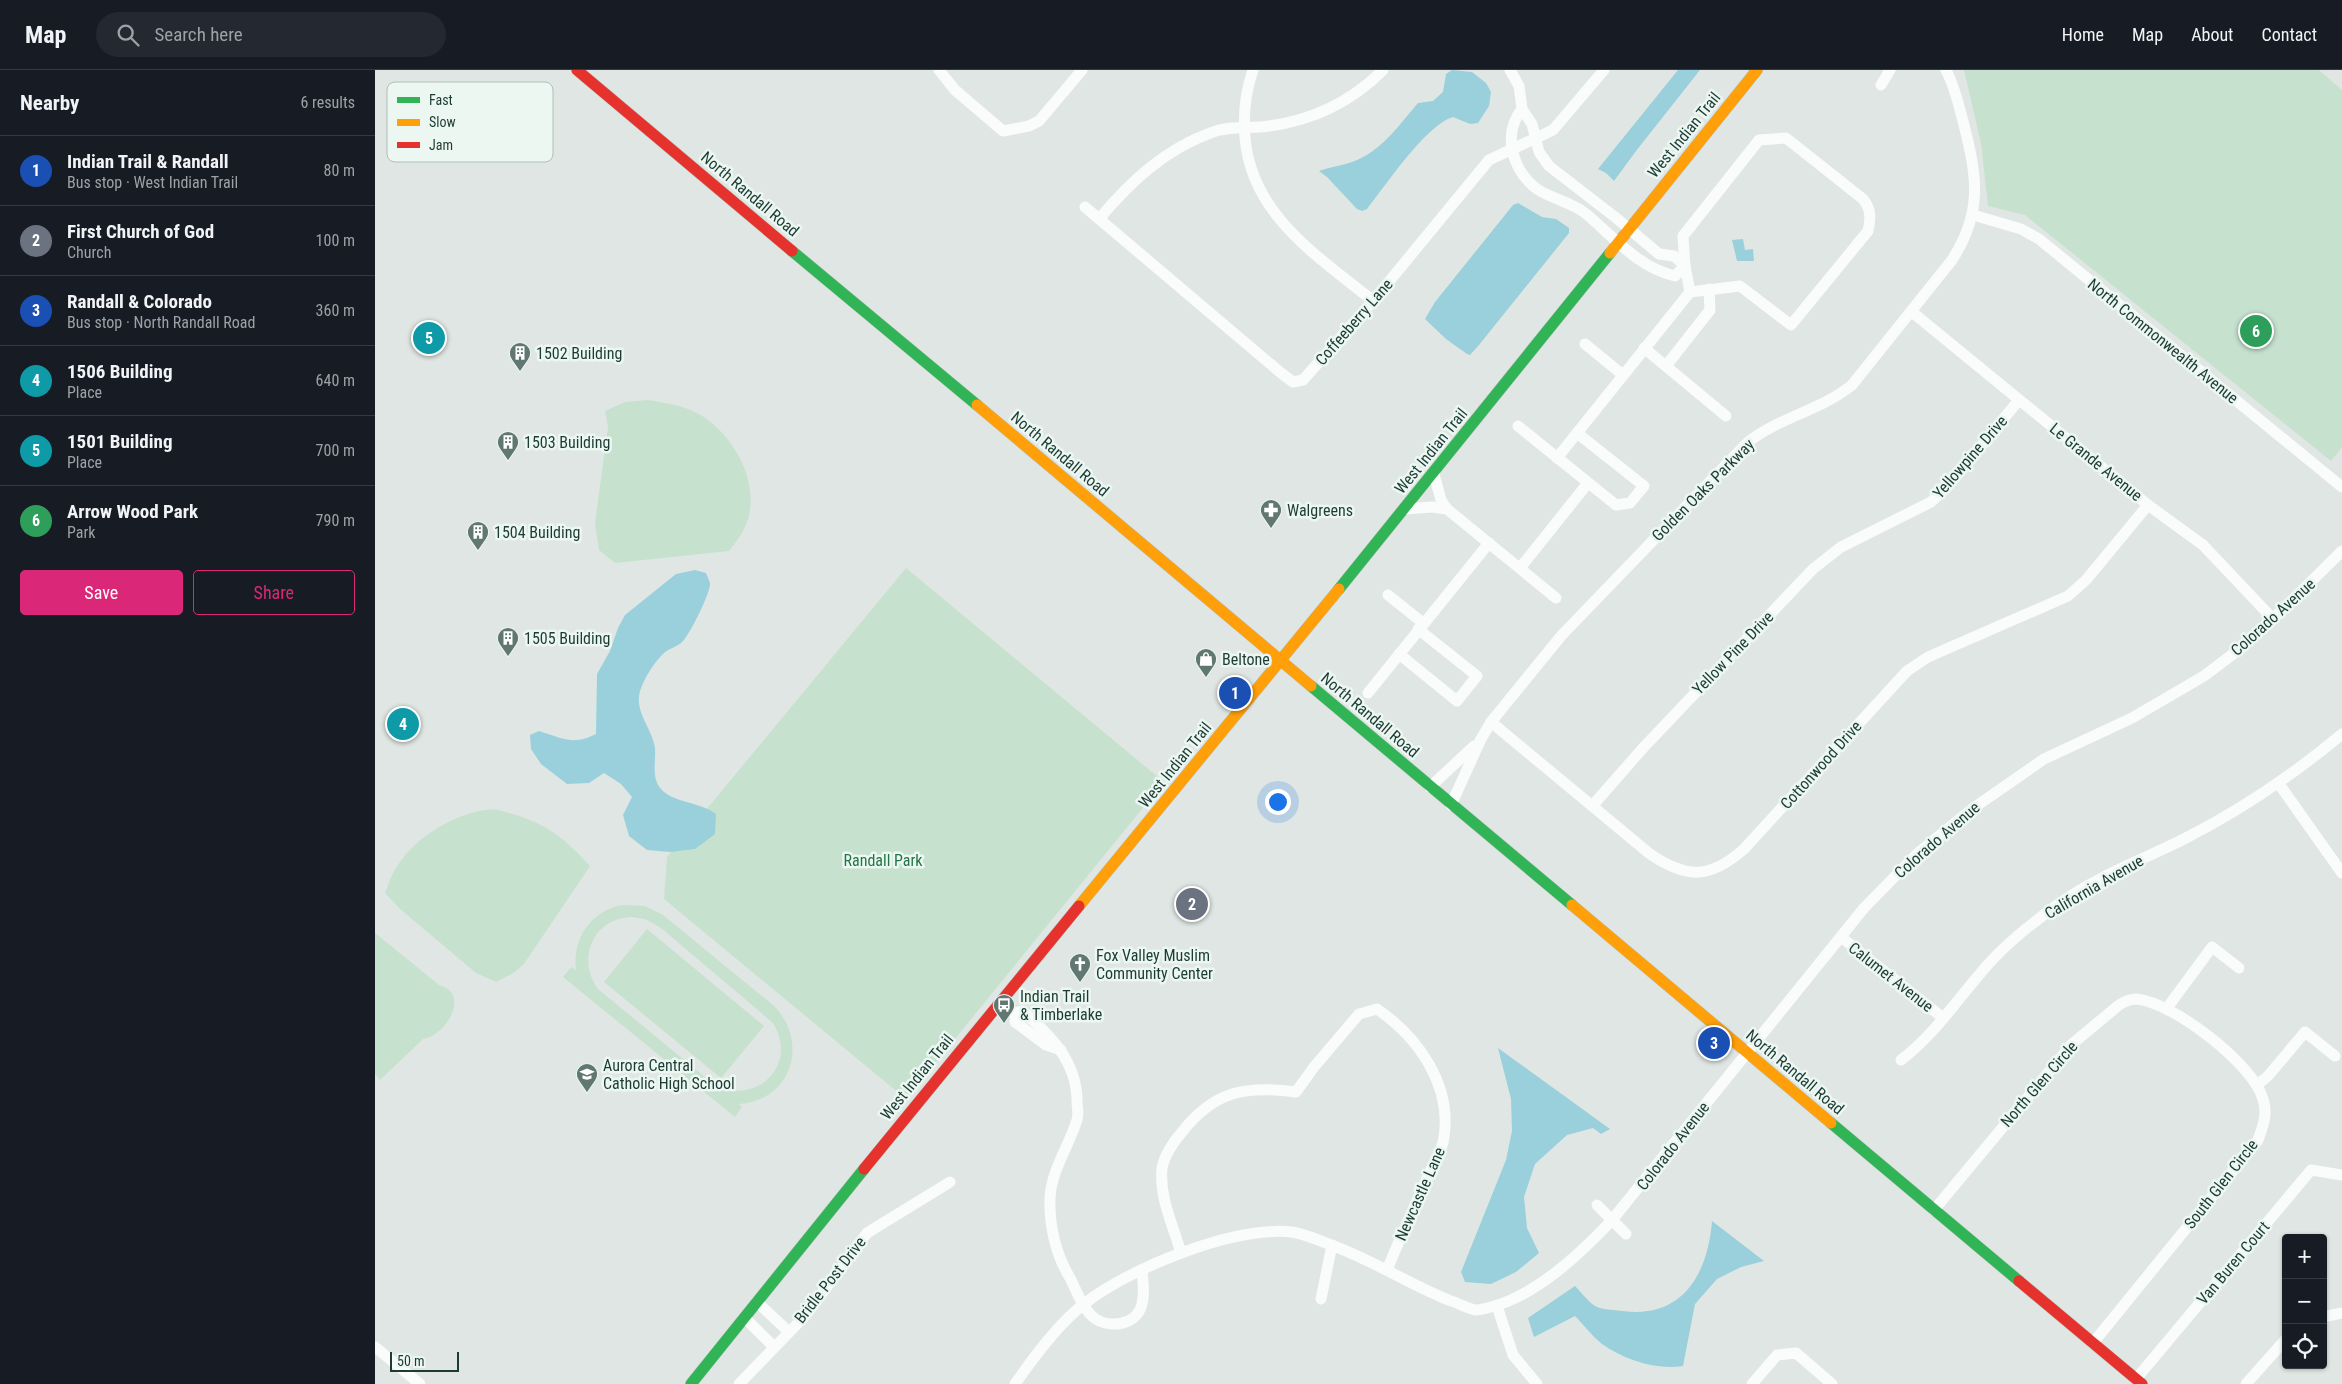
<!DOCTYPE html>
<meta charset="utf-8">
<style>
body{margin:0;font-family:"Roboto Condensed",sans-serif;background:#242831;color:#f1f3f6}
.controls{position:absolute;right:15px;bottom:15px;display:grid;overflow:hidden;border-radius:5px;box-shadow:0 1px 4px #0004}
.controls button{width:45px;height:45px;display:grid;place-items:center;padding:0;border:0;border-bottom:1px solid #363941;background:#171b24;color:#f1f3f6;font:25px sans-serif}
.scale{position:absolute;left:15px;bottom:12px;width:69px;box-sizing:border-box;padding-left:5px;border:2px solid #1c3b34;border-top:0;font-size:14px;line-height:18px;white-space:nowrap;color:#1c3b34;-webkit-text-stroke:4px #ecf7f2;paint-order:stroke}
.you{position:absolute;left:902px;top:731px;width:18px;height:18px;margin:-12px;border:4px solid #fff;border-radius:50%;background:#1a73e8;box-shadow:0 0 0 8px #1a73e833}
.badge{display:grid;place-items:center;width:32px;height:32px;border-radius:50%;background:#db2777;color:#fff;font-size:16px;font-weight:700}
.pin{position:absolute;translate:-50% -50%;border:2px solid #fff;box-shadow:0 1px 5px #0006}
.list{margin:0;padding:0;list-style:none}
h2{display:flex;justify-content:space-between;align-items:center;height:65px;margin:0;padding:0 20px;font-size:21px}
h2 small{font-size:16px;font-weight:400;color:#9ea1a6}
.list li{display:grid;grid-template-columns:32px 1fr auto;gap:15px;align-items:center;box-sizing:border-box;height:70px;padding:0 20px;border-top:1px solid #363941}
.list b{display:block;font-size:19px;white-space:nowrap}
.list p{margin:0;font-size:16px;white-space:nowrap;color:#9ea1a6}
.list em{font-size:16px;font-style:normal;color:#9ea1a6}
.actions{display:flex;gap:10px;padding:15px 20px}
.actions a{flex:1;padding:11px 0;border:1px solid #db2777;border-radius:5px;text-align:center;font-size:18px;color:#db2777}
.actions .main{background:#db2777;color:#fff}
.icon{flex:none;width:28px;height:28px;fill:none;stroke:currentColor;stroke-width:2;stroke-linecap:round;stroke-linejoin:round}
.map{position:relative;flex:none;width:1967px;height:1314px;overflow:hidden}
header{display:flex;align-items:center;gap:30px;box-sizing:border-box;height:70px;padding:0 25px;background:#171b24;border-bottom:1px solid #363941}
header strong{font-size:24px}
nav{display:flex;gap:28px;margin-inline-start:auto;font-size:18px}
.search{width:350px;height:45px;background:#242831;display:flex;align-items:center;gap:12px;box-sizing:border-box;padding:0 18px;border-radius:28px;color:#9ea1a6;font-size:19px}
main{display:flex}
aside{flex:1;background:#171b24}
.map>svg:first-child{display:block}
.green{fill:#c6e2cf;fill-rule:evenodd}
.water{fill:#9ad0db}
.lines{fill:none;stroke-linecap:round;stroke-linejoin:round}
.fast-casing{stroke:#b8c3c0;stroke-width:12}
.slow-casing{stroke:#b8c3c0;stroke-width:12}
.jam-casing{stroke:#b8c3c0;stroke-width:12}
.street{stroke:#fafbfb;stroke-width:11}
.fast{stroke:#30b455;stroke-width:11}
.slow{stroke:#ff9f0a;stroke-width:11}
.jam{stroke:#e5322d;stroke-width:11}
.labels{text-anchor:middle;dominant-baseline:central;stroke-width:5;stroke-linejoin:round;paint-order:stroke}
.street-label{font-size:16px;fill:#1c3b34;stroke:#ecf7f2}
.poi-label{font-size:16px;fill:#1c3b34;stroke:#ecf7f2;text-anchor:start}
.park-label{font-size:16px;fill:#227645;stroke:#ecf7f2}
.key{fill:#ecf7f2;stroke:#aebfb9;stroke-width:1}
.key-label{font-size:14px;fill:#1c3b34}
</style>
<header>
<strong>Map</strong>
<div class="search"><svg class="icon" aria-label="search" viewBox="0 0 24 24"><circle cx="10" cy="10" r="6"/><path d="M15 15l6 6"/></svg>Search here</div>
<nav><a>Home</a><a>Map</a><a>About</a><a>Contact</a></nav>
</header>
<main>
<aside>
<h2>Nearby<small>6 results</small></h2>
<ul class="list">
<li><span class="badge" style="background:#1a4fb4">1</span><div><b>Indian Trail &amp; Randall</b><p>Bus stop · West Indian Trail</p></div><em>80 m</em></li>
<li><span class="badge" style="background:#6b7280">2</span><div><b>First Church of God</b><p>Church</p></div><em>100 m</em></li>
<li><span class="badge" style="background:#1a4fb4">3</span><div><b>Randall &amp; Colorado</b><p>Bus stop · North Randall Road</p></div><em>360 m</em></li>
<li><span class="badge" style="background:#0f9aa8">4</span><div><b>1506 Building</b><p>Place</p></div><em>640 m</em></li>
<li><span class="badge" style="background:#0f9aa8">5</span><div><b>1501 Building</b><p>Place</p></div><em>700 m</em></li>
<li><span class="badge" style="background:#2e9e5b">6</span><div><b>Arrow Wood Park</b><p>Park</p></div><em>790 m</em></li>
</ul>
<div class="actions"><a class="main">Save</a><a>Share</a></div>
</aside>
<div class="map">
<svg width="1967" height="1314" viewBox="0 0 1967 1314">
<rect width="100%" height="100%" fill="#e0e6e3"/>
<g class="green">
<polygon points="1589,0 1944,0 1967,20 1967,377 1956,391 1650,145 1613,136 1606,73"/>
<path d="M273,330C290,333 308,335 324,344C358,364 386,412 372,452C368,463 361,472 354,481L240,493L224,480L220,453L233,357L230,341L250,332Z"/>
<polygon points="531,498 789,712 531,1029 289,829 292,787"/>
<path d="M119,739C165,750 184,762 215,796L149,894L140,902L121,912L101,903L25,839L10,823C14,813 17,803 23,795C42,765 84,741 119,739Z"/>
<path d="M248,835L270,836L288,845L398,935C435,971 417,1031 364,1034L367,1037L360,1047L188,907L196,897L201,900C197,869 216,840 248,835ZM257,847L270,849L286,858L398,953C423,994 385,1033 342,1017L223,919C201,889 218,848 257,847Z"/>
<polygon points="272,859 389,956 346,1008 229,912"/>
<path d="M0,863L64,915C97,924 70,966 48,969L5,1010L0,1004Z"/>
</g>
<g class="water">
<path d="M1077,0L1097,2L1111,13L1116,22L1114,36L1103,53L1095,54L1078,47C1051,55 1011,115 992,139L987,141L982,139L952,107L944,101C954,97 966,96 977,92C1006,82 1024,55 1043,33L1058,31L1068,22L1071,4Z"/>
<polygon points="1303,0 1325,0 1261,81 1239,111 1231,103 1223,99"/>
<polygon points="1143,133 1167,147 1181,149 1194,158 1194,163 1104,275 1095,285 1092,284 1071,269 1050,249 1060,232 1138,135"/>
<polygon points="1368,169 1370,180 1378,179 1379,191 1362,191 1357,170"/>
<path d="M320,500L331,503C332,506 335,511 335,514C335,524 314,566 307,572C302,577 295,578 290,582C280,591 269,608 265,621C259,642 277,658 280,678C281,692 276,708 286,719C298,733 326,732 341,744L340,764L320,779L295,782L272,780L254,766L248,745L257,727L246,714L229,703L214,713L192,714L166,694L156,679L155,665L164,661C187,668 198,676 221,664L222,604L235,581L243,558L250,545L301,504Z"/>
<polygon points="1123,978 1235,1059 1226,1064 1218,1058 1192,1065 1160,1094 1149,1127 1152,1158 1164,1183 1141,1202 1116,1214 1090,1212 1086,1202 1131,1090 1137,1061 1136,1029"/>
<path d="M1337,1151L1389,1191L1366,1197L1342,1209L1320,1234L1308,1296C1280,1300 1250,1290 1227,1274C1217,1266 1208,1254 1200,1246L1159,1267L1153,1248L1200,1216C1206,1222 1214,1233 1222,1237C1229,1240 1241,1240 1248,1241C1308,1249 1333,1203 1337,1151Z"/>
</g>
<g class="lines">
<g class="fast-casing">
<g id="fast">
<polyline points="417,181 602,335"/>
<polyline points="964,519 1235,183"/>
<polyline points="936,616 1197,835"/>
<polyline points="1456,1053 1644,1211"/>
<polyline points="316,1314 489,1099"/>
</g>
</g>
<g class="slow-casing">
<g id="slow">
<polyline points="1235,183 1382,0"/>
<polyline points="602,335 936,616"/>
<polyline points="1197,835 1456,1053"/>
<polyline points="704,836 964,519"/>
</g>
</g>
<g class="jam-casing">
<g id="jam">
<polyline points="202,0 417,181"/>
<polyline points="489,1099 704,836"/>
<polyline points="1644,1211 1767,1314"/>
</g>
</g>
<g class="street">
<polyline points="564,0 580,20 628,61 654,56 664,51 707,0"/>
<path d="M878,0C870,23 868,44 870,68C877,146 943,186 998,231"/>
<polyline points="1135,0 1144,16 1147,39 1157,54 1164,82 1174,96 1240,147 1284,184 1299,186 1310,196"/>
<polyline points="1506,15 1515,0"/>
<path d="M1147,39C1127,64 1137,100 1162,119C1177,129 1196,132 1210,143C1238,166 1262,197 1300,206L1310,196"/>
<path d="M1411,68L1488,129C1496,139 1496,148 1493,161L1416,255L1365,216L1315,222L1310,196L1308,166L1384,70Z"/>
<polyline points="710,137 906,303 918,312 928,310 998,231 1114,90 1178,60 1229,0"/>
<polyline points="1598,145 1646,159 1664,169 1967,417"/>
<path d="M724,149C756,111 790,79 838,62C855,55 876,59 894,56C939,50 976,32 1008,0"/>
<polyline points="1537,242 1773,435 1828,475 1898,549"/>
<polyline points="1210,274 1248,305"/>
<polyline points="1269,278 1351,346"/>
<polyline points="1291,296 1335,240 1334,219"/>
<polyline points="1143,356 1241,435 1255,433 1269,416 1202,363"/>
<polyline points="1182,388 1315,222"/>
<polyline points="1059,404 1066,430 1072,439 1181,528"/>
<polyline points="1030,439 1057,437 1072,439"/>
<polyline points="1145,498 1213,413"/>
<polyline points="1013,525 1048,553"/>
<polyline points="1024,584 1082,631 1102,606 1043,559"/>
<polyline points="993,623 1114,473"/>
<path d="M1116,652L1275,784C1312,809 1335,809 1369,779L1532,601L1553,587L1693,526L1711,510L1773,435"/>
<polyline points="1904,714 1967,803"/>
<polyline points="1055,717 1099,676"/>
<path d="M1076,735L1106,669L1116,652L1186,566L1372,373C1404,347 1445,341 1477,315L1577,190C1608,142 1602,107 1589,55C1584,36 1580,17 1571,0"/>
<polyline points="1218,735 1268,678 1438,499 1466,477 1556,432 1572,417 1644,330"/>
<polyline points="1466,867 1567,947"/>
<polyline points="1792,938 1837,877 1864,898"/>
<path d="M641,943L647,941C675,964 702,992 702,1031C702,1037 704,1044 702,1050C694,1076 676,1101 675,1128C674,1156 681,1185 695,1208C701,1220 708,1239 718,1247C733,1259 762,1256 767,1234C770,1223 768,1212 767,1200"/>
<polyline points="641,943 640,952 671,975 686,980"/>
<path d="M1526,990C1562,963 1587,922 1618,889C1637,869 1661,850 1685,833C1723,806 1767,790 1809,769C1866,740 1918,705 1967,664"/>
<polyline points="1882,1015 1893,1006 1930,962 1960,986"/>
<polyline points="1222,1135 1251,1164"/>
<path d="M1559,1140L1697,974L1744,935C1750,931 1755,929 1762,929C1799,933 1878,994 1888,1029C1893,1044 1888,1056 1883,1070L1718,1273"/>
<path d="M806,1183C798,1155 784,1127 787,1098C789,1086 799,1071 807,1062C839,1021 871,1015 921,1022L939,997L984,944L1002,939C1043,967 1077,1015 1069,1067C1068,1080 1058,1094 1053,1106C1039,1137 1025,1168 1012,1200"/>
<polyline points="946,1229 957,1175"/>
<polyline points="382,1232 414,1262"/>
<polyline points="1122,1236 1138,1285 1162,1314"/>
<polyline points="1948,1247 1967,1243"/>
<polyline points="370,1248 399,1277"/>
<polyline points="0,1277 45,1314"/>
<polyline points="1761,1309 1936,1100 1967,1105"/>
<polyline points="364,1314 430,1246 492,1163 575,1112"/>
<path d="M640,1314C658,1288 684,1253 709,1234C755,1198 858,1156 917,1162C929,1164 944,1170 956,1175C998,1190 1035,1215 1076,1231C1084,1233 1093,1239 1101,1240C1105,1240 1112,1238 1116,1237C1161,1226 1206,1183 1237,1150L1489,838L1543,783L1597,739L1669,689L1757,648L1829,606L1866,578L1898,549L1967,481"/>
<polyline points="1377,1314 1402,1285 1421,1283 1457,1314"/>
<polyline points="1871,1314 1911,1269"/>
</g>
<use href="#fast" class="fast"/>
<use href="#slow" class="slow"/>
<use href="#jam" class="jam"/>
</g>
<defs>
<g id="building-pin" transform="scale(1.125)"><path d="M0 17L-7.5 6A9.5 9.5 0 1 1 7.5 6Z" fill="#617771" stroke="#ecf7f2"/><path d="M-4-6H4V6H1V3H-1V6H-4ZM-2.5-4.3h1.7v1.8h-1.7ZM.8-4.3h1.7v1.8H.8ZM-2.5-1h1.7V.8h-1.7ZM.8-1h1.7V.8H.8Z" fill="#fff"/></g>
<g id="pharmacy-pin" transform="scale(1.125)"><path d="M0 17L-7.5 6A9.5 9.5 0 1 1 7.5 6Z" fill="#617771" stroke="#ecf7f2"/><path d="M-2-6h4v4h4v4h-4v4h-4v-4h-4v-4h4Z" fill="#fff"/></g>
<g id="shop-pin" transform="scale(1.125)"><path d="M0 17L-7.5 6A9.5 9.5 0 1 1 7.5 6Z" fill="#617771" stroke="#ecf7f2"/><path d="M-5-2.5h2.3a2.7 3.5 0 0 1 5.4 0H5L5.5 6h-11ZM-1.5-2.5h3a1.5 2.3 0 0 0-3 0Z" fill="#fff"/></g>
<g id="church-pin" transform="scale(1.125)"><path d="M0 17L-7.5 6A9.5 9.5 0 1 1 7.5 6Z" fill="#617771" stroke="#ecf7f2"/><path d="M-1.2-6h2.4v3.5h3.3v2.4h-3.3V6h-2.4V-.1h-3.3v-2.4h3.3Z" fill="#fff"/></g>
<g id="bus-pin" transform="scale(1.125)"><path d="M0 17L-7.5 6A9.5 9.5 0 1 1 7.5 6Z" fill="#617771" stroke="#ecf7f2"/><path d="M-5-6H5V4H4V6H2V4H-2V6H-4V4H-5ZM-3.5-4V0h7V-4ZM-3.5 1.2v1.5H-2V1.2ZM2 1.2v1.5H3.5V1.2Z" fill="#fff"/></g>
<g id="school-pin" transform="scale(1.125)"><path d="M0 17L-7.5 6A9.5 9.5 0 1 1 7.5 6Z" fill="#617771" stroke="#ecf7f2"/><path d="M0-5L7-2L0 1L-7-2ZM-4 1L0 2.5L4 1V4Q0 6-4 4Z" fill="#fff"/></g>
</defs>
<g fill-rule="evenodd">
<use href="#building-pin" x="145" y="283"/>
<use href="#building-pin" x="133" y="372"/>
<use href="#pharmacy-pin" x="896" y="440"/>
<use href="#building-pin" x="103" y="462"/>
<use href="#building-pin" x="133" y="568"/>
<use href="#shop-pin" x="831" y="589"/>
<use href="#church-pin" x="705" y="894"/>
<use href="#bus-pin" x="629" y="935"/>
<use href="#school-pin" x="212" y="1004"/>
</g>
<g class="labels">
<g class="street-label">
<text transform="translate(1309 65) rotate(-51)">West Indian Trail</text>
<text transform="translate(375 124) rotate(40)">North Randall Road</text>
<text transform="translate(979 252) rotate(-49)">Coffeeberry Lane</text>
<text transform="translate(1788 271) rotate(39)">North Commonwealth Avenue</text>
<text transform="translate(1056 381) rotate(-51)">West Indian Trail</text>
<text transform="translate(685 384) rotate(40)">North Randall Road</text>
<text transform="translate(1595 387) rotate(-49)">Yellowpine Drive</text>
<text transform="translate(1721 392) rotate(39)">Le Grande Avenue</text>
<text transform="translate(1328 420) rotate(-45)">Golden Oaks Parkway</text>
<text transform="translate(1898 547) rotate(-42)">Colorado Avenue</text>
<text transform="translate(1358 583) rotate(-46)">Yellow Pine Drive</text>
<text transform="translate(995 645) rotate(40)">North Randall Road</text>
<text transform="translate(800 695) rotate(-51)">West Indian Trail</text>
<text transform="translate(1446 695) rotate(-48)">Cottonwood Drive</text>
<text transform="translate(1562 770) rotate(-41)">Colorado Avenue</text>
<text transform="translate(1719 817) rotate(-30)">California Avenue</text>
<text transform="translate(1516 907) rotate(38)">Calumet Avenue</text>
<text transform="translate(1420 1002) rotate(40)">North Randall Road</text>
<text transform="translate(542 1007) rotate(-51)">West Indian Trail</text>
<text transform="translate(1664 1014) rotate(-49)">North Glen Circle</text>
<text transform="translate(1298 1076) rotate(-52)">Colorado Avenue</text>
<text transform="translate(1846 1114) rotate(-52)">South Glen Circle</text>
<text transform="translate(1045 1124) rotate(-66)">Newcastle Lane</text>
<text transform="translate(1858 1193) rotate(-50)">Van Buren Court</text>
<text transform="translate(455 1210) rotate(-52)">Bridle Post Drive</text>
</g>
<g class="poi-label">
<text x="161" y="283">1502 Building</text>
<text x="149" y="372">1503 Building</text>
<text x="912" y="440">Walgreens</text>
<text x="119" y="462">1504 Building</text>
<text x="149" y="568">1505 Building</text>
<text x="847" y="589">Beltone</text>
<text x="721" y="885">Fox Valley Muslim<tspan x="721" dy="18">Community Center</tspan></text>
<text x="645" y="926">Indian Trail<tspan x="645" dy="18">&amp; Timberlake</tspan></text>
<text x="228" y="995">Aurora Central<tspan x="228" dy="18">Catholic High School</tspan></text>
</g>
<g class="park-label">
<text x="508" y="790">Randall Park</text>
</g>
</g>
<rect x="12" y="12" width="166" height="80" rx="8" class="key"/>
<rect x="22" y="27" width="23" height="6" fill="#30b455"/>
<rect x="22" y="49" width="23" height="7" fill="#ff9f0a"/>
<rect x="22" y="72" width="23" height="6" fill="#e5322d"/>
<g class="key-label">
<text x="54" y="35">Fast</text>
<text x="54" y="57">Slow</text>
<text x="54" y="80">Jam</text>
</g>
</svg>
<div class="controls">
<button>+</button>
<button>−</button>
<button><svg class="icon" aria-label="locate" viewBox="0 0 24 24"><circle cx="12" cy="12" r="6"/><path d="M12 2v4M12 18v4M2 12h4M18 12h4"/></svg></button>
</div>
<div class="scale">50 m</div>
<div class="you"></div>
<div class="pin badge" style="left:860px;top:623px;background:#1a4fb4">1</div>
<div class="pin badge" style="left:817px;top:834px;background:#6b7280">2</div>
<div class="pin badge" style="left:1339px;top:973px;background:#1a4fb4">3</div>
<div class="pin badge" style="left:28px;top:654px;background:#0f9aa8">4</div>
<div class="pin badge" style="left:54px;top:268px;background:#0f9aa8">5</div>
<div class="pin badge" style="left:1881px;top:261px;background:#2e9e5b">6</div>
</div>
</main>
